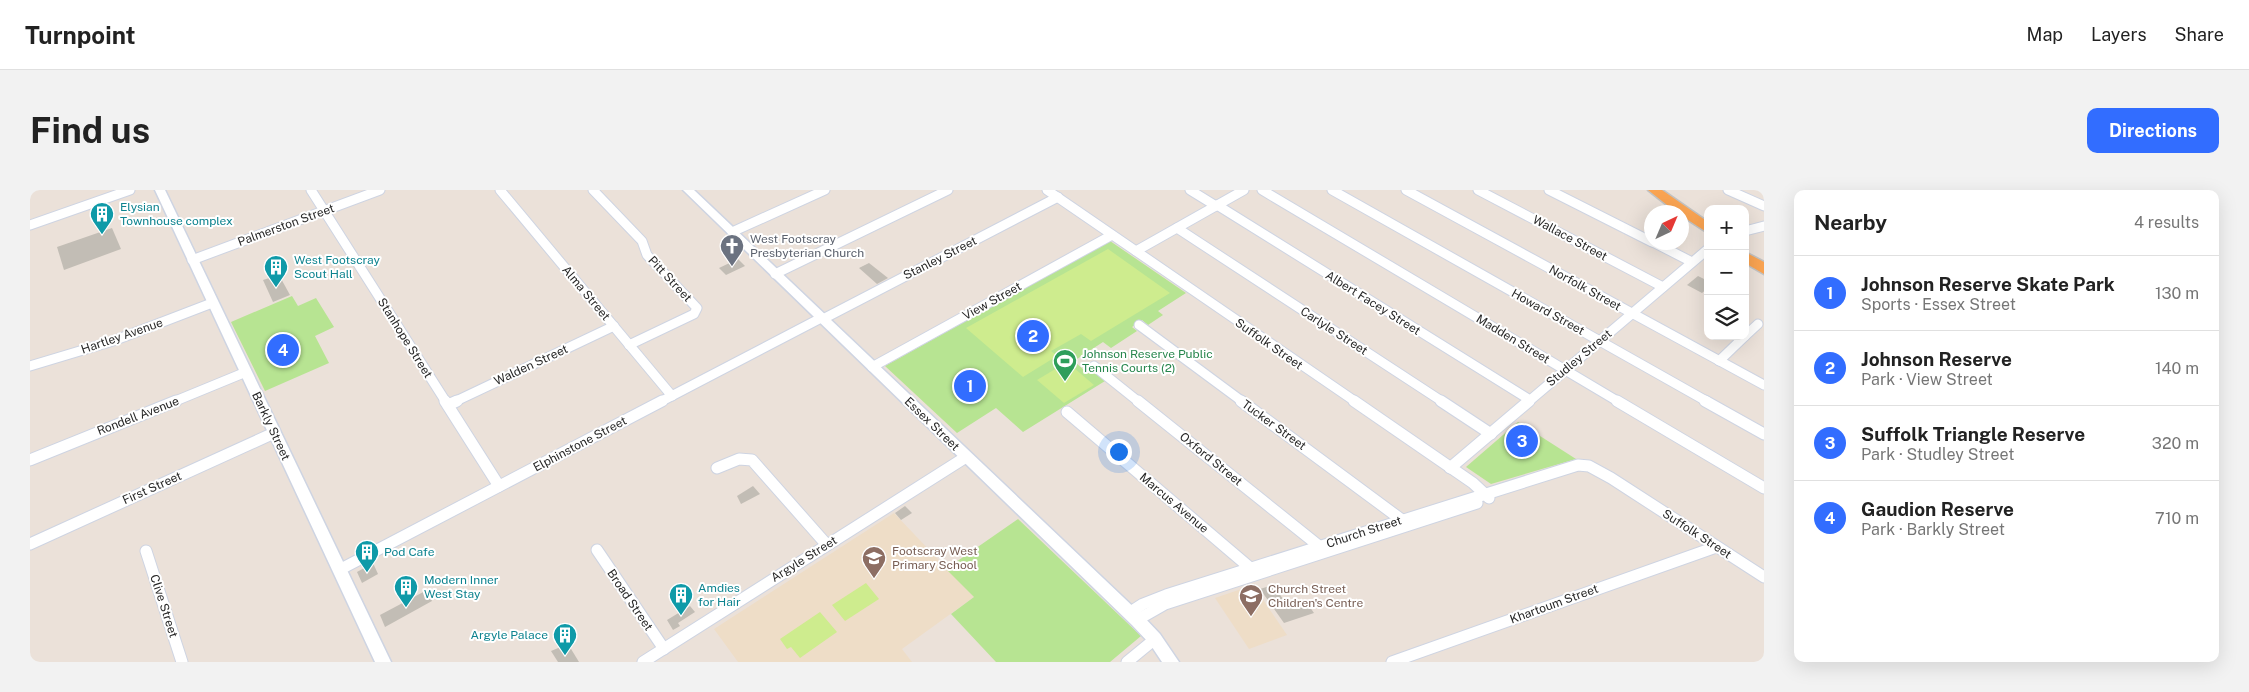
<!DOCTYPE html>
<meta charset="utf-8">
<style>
body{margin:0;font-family:"Public Sans",sans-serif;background:#f2f2f2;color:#222}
.controls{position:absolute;right:15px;top:15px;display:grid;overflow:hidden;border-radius:10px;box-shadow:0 5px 20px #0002}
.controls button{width:45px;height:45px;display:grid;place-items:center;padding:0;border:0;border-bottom:1px solid #e0e0e0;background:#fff;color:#222;font:25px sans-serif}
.compass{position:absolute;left:1614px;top:15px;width:45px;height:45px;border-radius:50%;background:#fff;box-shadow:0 5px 20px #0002;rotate:44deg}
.you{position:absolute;left:1088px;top:261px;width:18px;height:18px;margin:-12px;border:4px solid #fff;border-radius:50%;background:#1a73e8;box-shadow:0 0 0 8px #1a73e833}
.badge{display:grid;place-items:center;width:32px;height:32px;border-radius:50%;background:#326dff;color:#fff;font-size:16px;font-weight:700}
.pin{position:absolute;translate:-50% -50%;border:2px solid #fff;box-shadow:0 1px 5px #0006}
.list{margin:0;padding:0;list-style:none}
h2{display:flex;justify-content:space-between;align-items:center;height:65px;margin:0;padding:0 20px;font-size:21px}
h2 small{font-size:16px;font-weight:400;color:#767676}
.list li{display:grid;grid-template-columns:32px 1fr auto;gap:15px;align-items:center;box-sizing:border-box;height:75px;padding:0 20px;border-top:1px solid #e0e0e0}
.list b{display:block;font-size:19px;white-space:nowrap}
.list p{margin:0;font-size:16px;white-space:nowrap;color:#767676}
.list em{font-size:16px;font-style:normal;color:#767676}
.icon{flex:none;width:28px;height:28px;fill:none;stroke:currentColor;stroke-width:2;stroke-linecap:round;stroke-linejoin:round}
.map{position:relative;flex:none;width:1734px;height:472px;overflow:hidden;border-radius:10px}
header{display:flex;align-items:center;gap:30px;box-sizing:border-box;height:70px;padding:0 25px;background:#fff;border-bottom:1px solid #e0e0e0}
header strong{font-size:24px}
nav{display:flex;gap:28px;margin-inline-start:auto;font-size:18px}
.intro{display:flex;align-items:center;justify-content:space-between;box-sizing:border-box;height:120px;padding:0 30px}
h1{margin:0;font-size:35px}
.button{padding:12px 22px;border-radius:10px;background:#326dff;color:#fff;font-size:18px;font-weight:700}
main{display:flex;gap:30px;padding:0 30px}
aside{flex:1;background:#fff;border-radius:10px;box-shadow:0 5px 20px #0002}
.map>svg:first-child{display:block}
.education{fill:#eeddc7}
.green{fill:#b7e492}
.pitch{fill:#ceec8e}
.building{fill:#c2bdb5}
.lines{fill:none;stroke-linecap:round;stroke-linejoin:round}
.minor-far1-casing{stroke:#ced4e2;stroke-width:11}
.minor-casing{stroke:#ced4e2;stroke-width:13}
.tertiary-casing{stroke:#ced4e2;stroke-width:3}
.trunk-casing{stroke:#c3c3c3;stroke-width:3}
.minor-far1{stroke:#fff;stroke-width:9}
.minor{stroke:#fff;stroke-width:11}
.tertiary{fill:#fff;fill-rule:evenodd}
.trunk{fill:#faa452;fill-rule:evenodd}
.labels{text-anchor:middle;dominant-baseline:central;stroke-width:4;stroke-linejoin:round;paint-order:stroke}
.culture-label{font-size:12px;fill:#0d838f;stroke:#fff;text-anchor:start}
.street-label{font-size:12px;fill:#282828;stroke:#fff}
.worship-label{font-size:12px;fill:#5b616d;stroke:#fff;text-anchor:start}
.leisure-label{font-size:12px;fill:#27864d;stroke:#fff;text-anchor:start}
.education-label{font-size:12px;fill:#785e54;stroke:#fff;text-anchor:start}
</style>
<header>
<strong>Turnpoint</strong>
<nav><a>Map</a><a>Layers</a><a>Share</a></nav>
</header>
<div class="intro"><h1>Find us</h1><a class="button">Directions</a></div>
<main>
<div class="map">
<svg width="1734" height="472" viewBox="0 0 1734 472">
<rect width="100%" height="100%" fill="#ebe1d9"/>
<g class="education">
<polygon points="864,323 944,407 872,459 882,472 708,472 684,439"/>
<polygon points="1223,395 1257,445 1219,459 1185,408"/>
</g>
<g class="green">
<polygon points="1080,51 1156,103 1128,121 1133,125 1118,135 1112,130 1102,137 1107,141 1081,158 1073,152 1044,171 1055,181 1060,178 1075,191 993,242 966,218 927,243 855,176"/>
<polygon points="262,106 268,116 286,108 304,137 285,146 299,173 235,201 201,132"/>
<polygon points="1488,232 1546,269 1461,294 1436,277"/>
<polygon points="988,329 1111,446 1080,472 966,472 921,424 944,407 916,379"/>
</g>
<g class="pitch">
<polygon points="1078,59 1140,103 1061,151 1051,144 1021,161 1027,166 993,187 936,138"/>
<polygon points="1037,172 1064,195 1034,213 1007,190"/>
<polygon points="836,393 849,409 815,431 802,415"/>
<polygon points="790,422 807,442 770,468 761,457 757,459 750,449"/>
</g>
<g class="building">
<polygon points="82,38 91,59 34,80 27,57"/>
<polygon points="708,69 715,76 696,85 689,78"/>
<polygon points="839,73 858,88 847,94 829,78"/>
<polygon points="249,85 260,105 243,112 233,90"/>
<polygon points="1668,86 1678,91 1678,98 1672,103 1657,95"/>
<polygon points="723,296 730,304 711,314 707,306"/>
<polygon points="875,316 882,323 871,330 865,323"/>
<polygon points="343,373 348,384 332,393 327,382"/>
<polygon points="1243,395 1258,416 1275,410 1284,423 1254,433 1230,399"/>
<polygon points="397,400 402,411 355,437 350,425"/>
<polygon points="660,416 665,422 648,433 650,436 643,440 637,430"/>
<polygon points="538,454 549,472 528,472 521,461"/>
</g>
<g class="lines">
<g class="minor-far1-casing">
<g id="minor-far1">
<polyline points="281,0 416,212"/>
<polyline points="470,0 642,206"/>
<polyline points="563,0 612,51 617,65 667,118 664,124 599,155"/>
<polyline points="1017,0 1326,212"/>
<polyline points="1160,0 1186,16"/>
<polyline points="1232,0 1589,212"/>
<polyline points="1302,0 1678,212"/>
<polyline points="1376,0 1734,195"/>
<polyline points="1448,0 1633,97"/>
<polyline points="1519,0 1622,52"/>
<polyline points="1698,0 1734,16"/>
<polyline points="1187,15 1500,210"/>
<polyline points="0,35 100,0"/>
<polyline points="1147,38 1413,212"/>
<polyline points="1715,41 1734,36"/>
<polyline points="702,42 795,0"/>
<polyline points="1623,52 1662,72"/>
<polyline points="1106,61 1214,0"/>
<polyline points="162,70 350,0"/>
<polyline points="745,84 918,0"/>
<polyline points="793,129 1028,7"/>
<polyline points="1109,135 1213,212"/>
<polyline points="1715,146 1728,134"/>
<polyline points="1689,171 1715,146"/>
<polyline points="0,176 83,151 182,113"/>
<polyline points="1064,176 1109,212"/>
<polyline points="842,177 1082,45"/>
<polyline points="143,212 216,182"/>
<polyline points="424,212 584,136"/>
<polyline points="630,212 791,128"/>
<polyline points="1498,212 1678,59"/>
</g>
</g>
<g class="minor-casing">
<g id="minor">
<polyline points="415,211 469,296"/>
<polyline points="1108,211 1294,360"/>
<polyline points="1211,211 1376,333"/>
<polyline points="1324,211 1443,293 1459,308"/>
<polyline points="1411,211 1461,244"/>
<polyline points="1587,211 1734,298"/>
<polyline points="1675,211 1734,244"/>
<polyline points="418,215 427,211"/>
<polyline points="1037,222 1225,382"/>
<polyline points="0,270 146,211"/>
<polyline points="687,278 709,269 722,270 797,355"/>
<polyline points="1420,278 1499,211"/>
<polyline points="0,354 244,243"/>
<polyline points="567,360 634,459"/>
<polyline points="116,361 152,472"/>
<polyline points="309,380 632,211"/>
<polyline points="1099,423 1113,414 1136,405 1548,275 1559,276 1581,288 1734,387"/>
<polyline points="1107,430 1135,414 1447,313"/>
<polyline points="613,472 936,267"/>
<polyline points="1097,472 1125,449"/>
<polyline points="1362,472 1686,357"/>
</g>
</g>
<g class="tertiary-casing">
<g id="tertiary">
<polygon points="125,0 135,0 361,472 345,472"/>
<polygon points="653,0 664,0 1112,425 1130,444 1149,472 1132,472 1120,454 1102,435"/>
</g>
</g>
<g class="trunk-casing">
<g id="trunk">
<polygon points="1618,0 1632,0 1678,32 1678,43 1652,26 1652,22 1646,22"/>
<polygon points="1715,62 1734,72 1734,84 1715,73"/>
</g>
</g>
<use href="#minor-far1" class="minor-far1"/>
<use href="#minor" class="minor"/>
<use href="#tertiary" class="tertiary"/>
<use href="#trunk" class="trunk"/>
</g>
<defs>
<g id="building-pin" transform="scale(1.25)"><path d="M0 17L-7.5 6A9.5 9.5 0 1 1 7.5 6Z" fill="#0f9aa8" stroke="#fff"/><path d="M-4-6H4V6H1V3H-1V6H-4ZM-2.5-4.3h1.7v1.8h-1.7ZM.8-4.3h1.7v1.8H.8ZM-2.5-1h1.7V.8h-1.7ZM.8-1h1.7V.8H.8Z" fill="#fff"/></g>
<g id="church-pin" transform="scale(1.25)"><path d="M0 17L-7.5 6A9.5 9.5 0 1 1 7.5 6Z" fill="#6b7280" stroke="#fff"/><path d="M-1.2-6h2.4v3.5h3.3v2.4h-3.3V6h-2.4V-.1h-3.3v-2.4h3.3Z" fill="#fff"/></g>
<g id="stadium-pin" transform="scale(1.25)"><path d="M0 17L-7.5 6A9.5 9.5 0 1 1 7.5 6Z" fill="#2e9e5b" stroke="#fff"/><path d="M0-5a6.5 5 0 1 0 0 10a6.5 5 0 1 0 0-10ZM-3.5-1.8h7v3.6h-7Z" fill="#fff"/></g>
<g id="school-pin" transform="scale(1.25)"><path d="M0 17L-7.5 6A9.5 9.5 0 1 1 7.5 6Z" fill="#8d6e63" stroke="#fff"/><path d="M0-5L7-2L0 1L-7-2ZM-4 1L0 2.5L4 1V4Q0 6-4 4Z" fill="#fff"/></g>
</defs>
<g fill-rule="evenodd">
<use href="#building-pin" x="72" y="24"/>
<use href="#church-pin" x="702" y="56"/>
<use href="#building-pin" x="246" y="77"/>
<use href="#stadium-pin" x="1035" y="171"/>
<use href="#building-pin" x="337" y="362"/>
<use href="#school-pin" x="844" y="368"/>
<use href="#building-pin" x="376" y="397"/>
<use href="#building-pin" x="651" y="405"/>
<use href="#school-pin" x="1221" y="406"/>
<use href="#building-pin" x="535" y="445"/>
</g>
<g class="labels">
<g class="culture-label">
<text x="90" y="17">Elysian<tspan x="90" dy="14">Townhouse complex</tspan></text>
<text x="264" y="70">West Footscray<tspan x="264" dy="14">Scout Hall</tspan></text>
<text x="354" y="362">Pod Cafe</text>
<text x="394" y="390">Modern Inner<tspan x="394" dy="14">West Stay</tspan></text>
<text x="668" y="398">Amdies<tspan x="668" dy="14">for Hair</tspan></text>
<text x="518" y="445" text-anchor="end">Argyle Palace</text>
</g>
<g class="street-label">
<text transform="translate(256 35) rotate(-20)">Palmerston Street</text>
<text transform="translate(1540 48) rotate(28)">Wallace Street</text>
<text transform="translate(910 68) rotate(-27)">Stanley Street</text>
<text transform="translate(640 89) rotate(47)">Pitt Street</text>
<text transform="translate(1555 98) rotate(29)">Norfolk Street</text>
<text transform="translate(556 103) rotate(50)">Alma Street</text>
<text transform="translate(962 111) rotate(-29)">View Street</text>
<text transform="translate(1343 113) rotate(32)">Albert Facey Street</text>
<text transform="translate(1518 122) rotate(29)">Howard Street</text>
<text transform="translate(1304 141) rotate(33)">Carlyle Street</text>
<text transform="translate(92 146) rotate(-19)">Hartley Avenue</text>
<text transform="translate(375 148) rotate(58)">Stanhope Street</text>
<text transform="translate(1483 149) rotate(31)">Madden Street</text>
<text transform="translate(1239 154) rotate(35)">Suffolk Street</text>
<text transform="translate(1549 168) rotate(-40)">Studley Street</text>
<text transform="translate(501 175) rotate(-25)">Walden Street</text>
<text transform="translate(108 226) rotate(-21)">Rondell Avenue</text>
<text transform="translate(902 234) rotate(44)">Essex Street</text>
<text transform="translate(1244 235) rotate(36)">Tucker Street</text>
<text transform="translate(241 236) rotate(65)">Barkly Street</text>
<text transform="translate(550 254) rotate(-28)">Elphinstone Street</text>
<text transform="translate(1181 269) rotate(39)">Oxford Street</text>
<text transform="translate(122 298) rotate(-24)">First Street</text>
<text transform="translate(1144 313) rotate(40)">Marcus Avenue</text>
<text transform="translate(1334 342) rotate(-18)">Church Street</text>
<text transform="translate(1667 344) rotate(33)">Suffolk Street</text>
<text transform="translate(774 369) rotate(-32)">Argyle Street</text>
<text transform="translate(600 410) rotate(56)">Broad Street</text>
<text transform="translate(1524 414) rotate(-20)">Khartoum Street</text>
<text transform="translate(134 416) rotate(72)">Clive Street</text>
</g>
<g class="worship-label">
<text x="720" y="49">West Footscray<tspan x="720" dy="14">Presbyterian Church</tspan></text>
</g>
<g class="leisure-label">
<text x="1052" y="164">Johnson Reserve Public<tspan x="1052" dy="14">Tennis Courts (2)</tspan></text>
</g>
<g class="education-label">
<text x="862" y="361">Footscray West<tspan x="862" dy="14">Primary School</tspan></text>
<text x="1238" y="399">Church Street<tspan x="1238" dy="14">Children's Centre</tspan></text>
</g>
</g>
</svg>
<div class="controls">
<button>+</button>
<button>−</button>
<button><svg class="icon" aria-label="layers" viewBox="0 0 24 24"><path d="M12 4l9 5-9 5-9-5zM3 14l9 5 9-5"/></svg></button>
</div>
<svg class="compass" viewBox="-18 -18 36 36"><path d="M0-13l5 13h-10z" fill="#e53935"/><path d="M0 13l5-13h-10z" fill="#767676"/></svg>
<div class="you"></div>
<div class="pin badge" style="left:940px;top:196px">1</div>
<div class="pin badge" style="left:1003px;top:146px">2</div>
<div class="pin badge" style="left:1492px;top:251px">3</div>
<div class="pin badge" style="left:253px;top:160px">4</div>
</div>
<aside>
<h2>Nearby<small>4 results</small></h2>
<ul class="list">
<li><span class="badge">1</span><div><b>Johnson Reserve Skate Park</b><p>Sports · Essex Street</p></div><em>130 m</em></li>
<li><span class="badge">2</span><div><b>Johnson Reserve</b><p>Park · View Street</p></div><em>140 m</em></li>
<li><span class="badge">3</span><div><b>Suffolk Triangle Reserve</b><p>Park · Studley Street</p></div><em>320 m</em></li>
<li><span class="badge">4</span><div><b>Gaudion Reserve</b><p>Park · Barkly Street</p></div><em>710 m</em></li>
</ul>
</aside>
</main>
